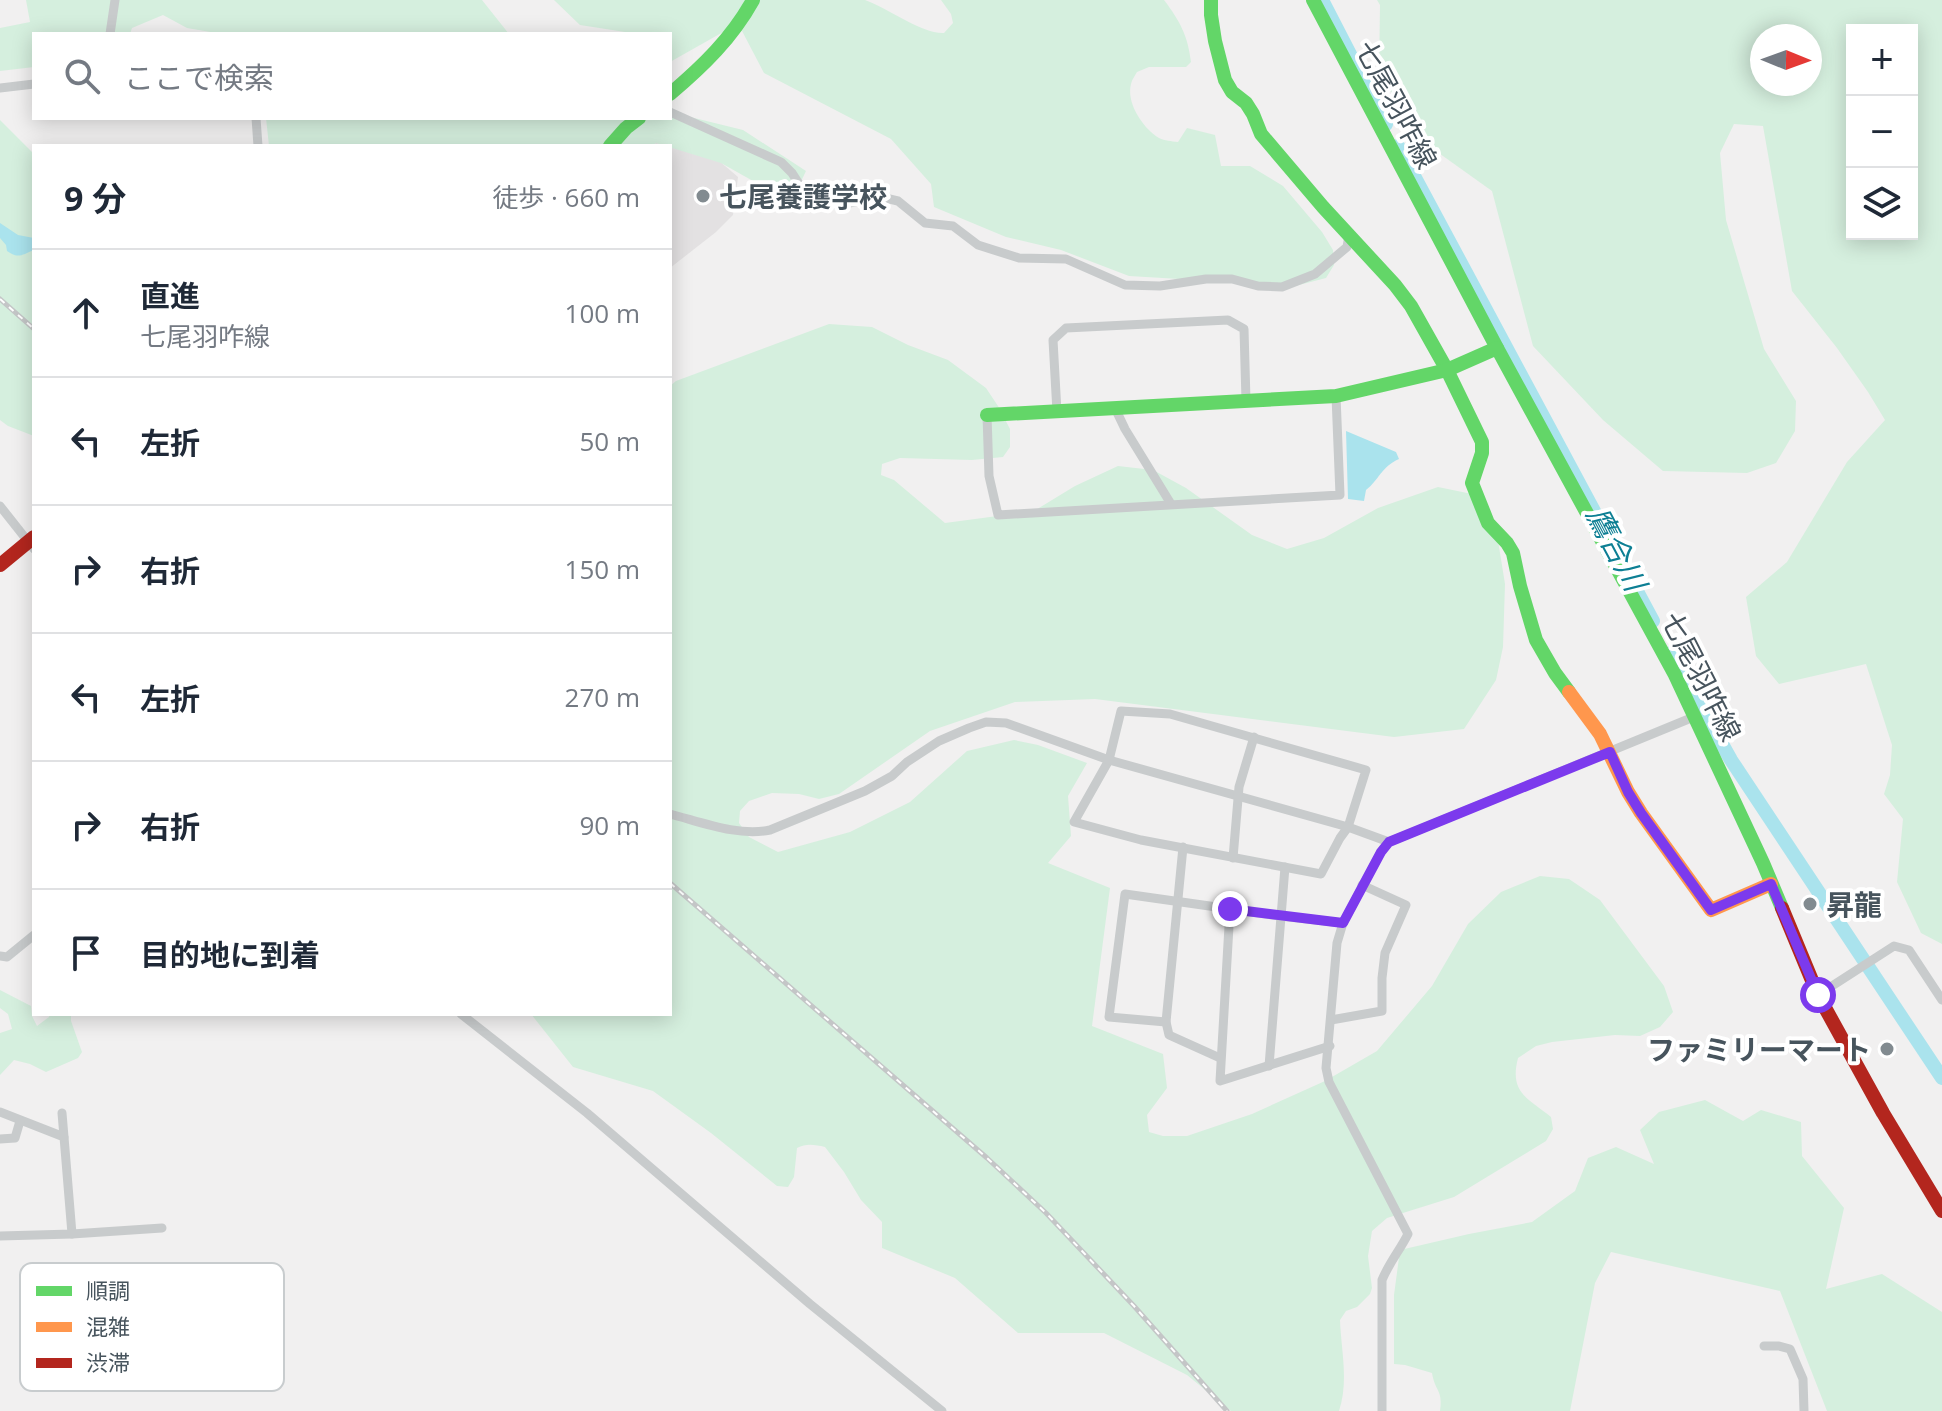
<!DOCTYPE html>
<html lang="ja">
<meta charset="utf-8">
<style>
body{margin:0;font-family:"Open Sans","Noto Sans JP",sans-serif;background:#f2f2f3;color:#1f2937}
.controls{position:absolute;right:24px;top:24px;display:grid;overflow:hidden;border-radius:0px;box-shadow:0 4px 20px #0003}
.controls button{width:72px;height:72px;display:grid;place-items:center;padding:0;border:0;border-bottom:2px solid #e0e1e3;background:#fff;color:#1f2937;font:40px sans-serif}
.compass{position:absolute;left:1750px;top:24px;width:72px;height:72px;border-radius:50%;background:#fff;box-shadow:0 4px 20px #0003;rotate:91deg}
.stop{position:absolute;width:24px;height:24px;margin:-18px;border:6px solid #7c3aed;border-radius:50%;background:#fff}
.stop.end{background:#7c3aed;border-color:#fff;box-shadow:0 2px 8px #0008}
.list{margin:0;padding:0;list-style:none}
h2{display:flex;justify-content:space-between;align-items:center;height:104px;margin:0;padding:0 32px;font-size:34px}
h2 small{font-size:26px;font-weight:400;color:#747a83}
.list li{display:grid;grid-template-columns:52px 1fr auto;gap:24px;align-items:center;box-sizing:border-box;height:128px;padding:0 32px;border-top:2px solid #e0e1e3}
.list b{display:block;font-size:30px;white-space:nowrap}
.list p{margin:0;font-size:26px;white-space:nowrap;color:#747a83}
.list em{font-size:26px;font-style:normal;color:#747a83}
.icon{flex:none;width:44px;height:44px;fill:none;stroke:currentColor;stroke-width:2;stroke-linecap:round;stroke-linejoin:round}
.map{position:relative;flex:none;width:1942px;height:1411px;overflow:hidden}
.search{position:absolute;background:#fff;box-shadow:0 4px 20px #0003;left:32px;top:32px;width:640px;height:88px;display:flex;align-items:center;gap:20px;box-sizing:border-box;padding:0 28px;border-radius:0px;color:#747a83;font-size:30px}
.panel{position:absolute;background:#fff;box-shadow:0 4px 20px #0003;left:32px;top:144px;width:640px;height:872px;border-radius:0px}
.map>svg:first-child{display:block}
.education{fill:#e3e1e2}
.green{fill:#d5efde;fill-rule:evenodd}
.water{fill:#aae3ed}
.lines{fill:none;stroke-linecap:round;stroke-linejoin:round}
.river{stroke:#aae3ed;stroke-width:14}
.street{stroke:#c8cbcc;stroke-width:9}
.fast{stroke:#63d668;stroke-width:14}
.slow{stroke:#ff974d;stroke-width:14}
.jam{stroke:#b3261e;stroke-width:14}
.rail-casing{stroke:#c4c6c7;stroke-width:5}
.rail{stroke:#fff;stroke-width:2;stroke-dasharray:6;stroke-linecap:butt}
.route{stroke:#7c3aed;stroke-width:10}
.poi-dot{fill:#828b90;stroke:#fff;stroke-width:3}
.labels{text-anchor:middle;dominant-baseline:central;stroke-width:8;stroke-linejoin:round;paint-order:stroke}
.street-label{font-size:28px;fill:#47545d;stroke:#fff}
.poi-label{font-size:28px;font-weight:bold;fill:#47545d;stroke:#fff;text-anchor:start}
.water-label{font-size:30px;font-style:italic;fill:#0d7f94;stroke:#fff}
.key{fill:#fff;stroke:#c8ccce;stroke-width:2}
.key-label{font-size:22px;fill:#47545d}
</style>
<div class="map">
<svg width="1942" height="1411" viewBox="0 0 1942 1411">
<rect width="100%" height="100%" fill="#f1f0f0"/>
<polygon class="education" points="656,143 711,154 738,177 733,215 716,232 670,268 670,146 652,146"/>
<g class="green">
<polygon points="26,0 482,0 509,34 222,34 187,28 163,15 132,28 130,34 34,34 34,67 0,71 0,28 30,22"/>
<polygon points="554,0 745,0 732,27 670,62 670,34 626,34 625,32 580,25"/>
<path d="M758,0H865C888,8 922,34 944,33L953,23L951,14L941,0H1164C1180,21 1188,36 1191,62L1186,67H1149L1137,72C1135,76 1132,79 1131,84C1126,103 1143,128 1159,138C1165,141 1171,141 1178,142L1187,128L1215,135L1221,166H1250L1283,186L1322,232L1333,250L1334,265L1326,278L1295,286L1129,276L1061,250L1006,237L934,207L931,184L891,139L764,73L742,31Z"/>
<path d="M1377,0H1942V944L1921,933L1897,882L1903,819L1884,794L1890,775L1892,745L1866,664L1779,684L1756,656L1746,597L1787,562L1847,462L1885,420L1868,392L1837,348L1792,291L1763,126L1734,124L1720,153L1726,220L1764,349L1796,401L1795,431L1776,463L1747,473L1663,471L1603,420L1533,346L1492,191L1422,141L1379,73L1380,5ZM1912,30V234H1852V30ZM1762,36H1810V84H1762Z"/>
<polygon points="670,112 743,130 806,171 794,196 753,181 721,163 656,143 652,146 269,146 266,118 670,118"/>
<polygon points="0,120 34,154 34,436 8,426 0,420"/>
<path d="M829,324L872,327L908,345L948,360L986,388L998,406L1010,429V447L1003,457L972,460L900,458L882,464L881,475L894,480L945,523L1034,511L1075,486L1118,466L1153,470L1186,488L1252,535L1287,549L1324,538L1378,508L1438,487L1472,494L1495,522L1505,584L1503,647L1496,680L1464,729L1394,737L1095,699L1015,702L930,731L839,794L819,799L799,794L772,793L749,801L740,811L739,823L749,837L778,852L850,832L910,802L967,751L1014,740L1038,745L1087,763L1068,796L1071,836L1048,863L1110,888L1092,1026L1163,1054L1167,1088L1147,1115L1149,1132L1163,1136H1187L1252,1114L1325,1081L1377,1051L1432,986L1468,924L1501,892L1540,876L1569,879L1600,900L1664,986L1673,1012L1660,1027L1640,1036L1615,1035L1552,1042L1536,1046L1518,1058C1509,1093 1528,1098 1551,1117L1553,1129L1546,1141L1454,1197L1387,1218L1372,1231L1368,1256L1372,1288L1370,1294L1357,1307L1346,1311L1340,1320C1341,1350 1349,1381 1339,1411H1231L1187,1375L1104,1333H1018L955,1278L882,1248V1222L861,1200L844,1172L825,1147C815,1145 807,1143 797,1148L794,1177L788,1187L777,1186L711,1133L653,1091L573,1067L531,1014H670V386L676,381Z"/>
<polygon points="0,990 31,1006 32,1016 37,1026 49,1017 50,1014 71,1014 71,1021 82,1052 78,1058 46,1072 30,1064 14,1060 0,1075 0,1033 12,1029 8,1014 0,1008"/>
<path d="M1705,1100L1743,1121L1761,1110L1801,1122L1802,1156L1844,1208L1826,1289L1882,1274L1942,1312V1411H1827L1780,1291L1611,1252L1595,1283L1570,1411H1440C1443,1389 1435,1392 1432,1373L1405,1365L1394,1364V1295L1400,1250L1469,1234L1532,1222L1575,1191L1588,1158L1616,1147L1654,1164L1640,1130L1659,1112Z"/>
</g>
<g class="water">
<path d="M0,223L18,235L34,238V250C22,255 18,259 7,251L6,245L0,238Z"/>
<path d="M1346,431L1396,452L1399,459C1381,467 1379,480 1366,490L1364,501L1348,499Z"/>
</g>
<g class="lines">
<g class="river">
<polyline points="1322,0 1386,124"/>
<polyline points="1398,146 1653,621"/>
<polyline points="1671,653 1731,760 1942,1078"/>
</g>
<g class="street">
<polyline points="110,34 115,0"/>
<polyline points="0,88 34,84"/>
<polyline points="670,112 781,162 792,173 801,187 821,204 844,204 881,197 898,201 925,223 953,226 978,245 1019,258 1066,259 1125,285 1160,286 1206,279 1232,279 1258,286 1282,287 1315,274 1347,247 1349,235"/>
<polyline points="256,118 258,146"/>
<polyline points="1115,408 1125,429 1171,504"/>
<polyline points="1057,412 1053,340 1066,328 1228,320 1244,329 1246,401"/>
<polyline points="987,415 989,476 998,515 1340,495 1336,396"/>
<polyline points="0,506 34,549"/>
<polygon points="1121,711 1170,714 1366,770 1348,827 1340,838 1321,874 1141,840 1074,822 1109,760"/>
<path d="M670,814C701,822 739,837 770,830L865,791L892,776L907,762L939,741L969,728L986,722L1006,723L1109,760L1348,827L1389,842"/>
<polyline points="1183,847 1166,1022 1169,1035 1220,1058"/>
<polyline points="1233,858 1239,787 1254,737"/>
<polyline points="1230,909 1220,1081 1330,1046"/>
<polyline points="0,956 7,957 34,935"/>
<polyline points="1818,995 1894,946 1909,950 1942,1000"/>
<polyline points="461,1014 587,1113 810,1304 942,1411"/>
<polyline points="1331,1020 1382,1011 1382,978 1385,953 1406,905 1362,885"/>
<polyline points="1166,1022 1109,1017 1125,894 1280,916 1343,923"/>
<polyline points="1269,1066 1285,867"/>
<polyline points="0,1112 64,1137 72,1234"/>
<polyline points="62,1113 64,1137"/>
<polyline points="0,1139 15,1138 20,1121"/>
<polyline points="0,1236 72,1234 162,1228"/>
<polyline points="1764,1346 1779,1346 1790,1349 1803,1379 1804,1411"/>
<path d="M1382,1411V1280C1389,1263 1400,1250 1408,1234L1329,1082L1326,1068L1337,943L1343,923L1381,852L1389,842L1696,716"/>
</g>
<g class="fast">
<polyline points="1211,0 1211,15 1215,41 1225,80 1232,92 1246,103 1253,114 1261,134 1323,207 1395,285 1411,306 1447,370 1482,442 1482,453 1472,483 1488,523 1507,543 1513,553 1520,586 1536,640 1555,673 1569,692"/>
<polyline points="1313,0 1497,348 1675,675 1763,863 1782,908"/>
<path d="M670,94C703,66 732,38 753,0"/>
<polyline points="610,146 626,128 639,118"/>
<polyline points="987,415 1336,396 1447,370 1497,348"/>
</g>
<polyline class="slow" points="1569,692 1600,734 1628,792 1641,813 1711,910 1771,884"/>
<g class="jam">
<polyline points="0,565 34,537"/>
<polyline points="1782,908 1818,995 1883,1113 1942,1211"/>
</g>
<g class="rail-casing">
<g id="rail">
<polyline points="0,299 34,329"/>
<polyline points="670,883 987,1158 1046,1213 1134,1306 1227,1411"/>
</g>
</g>
<use href="#rail" class="rail"/>
</g>
<g class="lines">
<polyline class="route" points="1230,909 1343,923 1381,852 1389,842 1610,752 1628,792 1641,813 1711,910 1771,884 1818,995"/>
</g>
<g class="poi-dot">
<circle cx="703" cy="196" r="8"/>
<circle cx="1810" cy="904" r="8"/>
<circle cx="1887" cy="1049" r="8"/>
</g>
<g class="labels">
<g class="street-label">
<text transform="translate(1397 104) rotate(62)">七尾羽咋線</text>
<text transform="translate(1702 676) rotate(63)">七尾羽咋線</text>
</g>
<g class="poi-label">
<text x="719" y="196">七尾養護学校</text>
<text x="1826" y="904">昇龍</text>
<text x="1871" y="1049" text-anchor="end">ファミリーマート</text>
</g>
<g class="water-label">
<text transform="translate(1617 548) rotate(62)">鷹合川</text>
</g>
</g>
<rect x="20" y="1263" width="264" height="128" rx="12" class="key"/>
<rect x="36" y="1286" width="36" height="10" fill="#63d668"/>
<rect x="36" y="1322" width="36" height="10" fill="#ff974d"/>
<rect x="36" y="1358" width="36" height="10" fill="#b3261e"/>
<g class="key-label">
<text x="86" y="1299">順調</text>
<text x="86" y="1335">混雑</text>
<text x="86" y="1371">渋滞</text>
</g>
</svg>
<div class="controls">
<button>+</button>
<button>−</button>
<button><svg class="icon" aria-label="layers" viewBox="0 0 24 24"><path d="M12 4l9 5-9 5-9-5zM3 14l9 5 9-5"/></svg></button>
</div>
<svg class="compass" viewBox="-18 -18 36 36"><path d="M0-13l5 13h-10z" fill="#e53935"/><path d="M0 13l5-13h-10z" fill="#747a83"/></svg>
<div class="stop" style="left:1818px;top:995px"></div>
<div class="stop end" style="left:1230px;top:909px"></div>
<div class="search"><svg class="icon" aria-label="search" viewBox="0 0 24 24"><circle cx="10" cy="10" r="6"/><path d="M15 15l6 6"/></svg>ここで検索</div>
<section class="panel">
<h2>9 分<small>徒歩 · 660 m</small></h2>
<ul class="list">
<li><svg class="icon" aria-label="ahead" viewBox="0 0 24 24"><path d="M12 20V5M6 11l6-6 6 6"/></svg><div><b>直進</b><p>七尾羽咋線</p></div><em>100 m</em></li>
<li><svg class="icon" aria-label="left" viewBox="0 0 24 24"><path d="M17 20v-9H6M10 6l-5 5 5 5"/></svg><div><b>左折</b></div><em>50 m</em></li>
<li><svg class="icon" aria-label="right" viewBox="0 0 24 24"><path d="M7 20v-9h11M14 6l5 5-5 5"/></svg><div><b>右折</b></div><em>150 m</em></li>
<li><svg class="icon" aria-label="left" viewBox="0 0 24 24"><path d="M17 20v-9H6M10 6l-5 5 5 5"/></svg><div><b>左折</b></div><em>270 m</em></li>
<li><svg class="icon" aria-label="right" viewBox="0 0 24 24"><path d="M7 20v-9h11M14 6l5 5-5 5"/></svg><div><b>右折</b></div><em>90 m</em></li>
<li><svg class="icon" aria-label="arrive" viewBox="0 0 24 24"><path d="M6 21V4h12l-3 4 3 4H6"/></svg><div><b>目的地に到着</b></div></li>
</ul>
</section>
</div>
